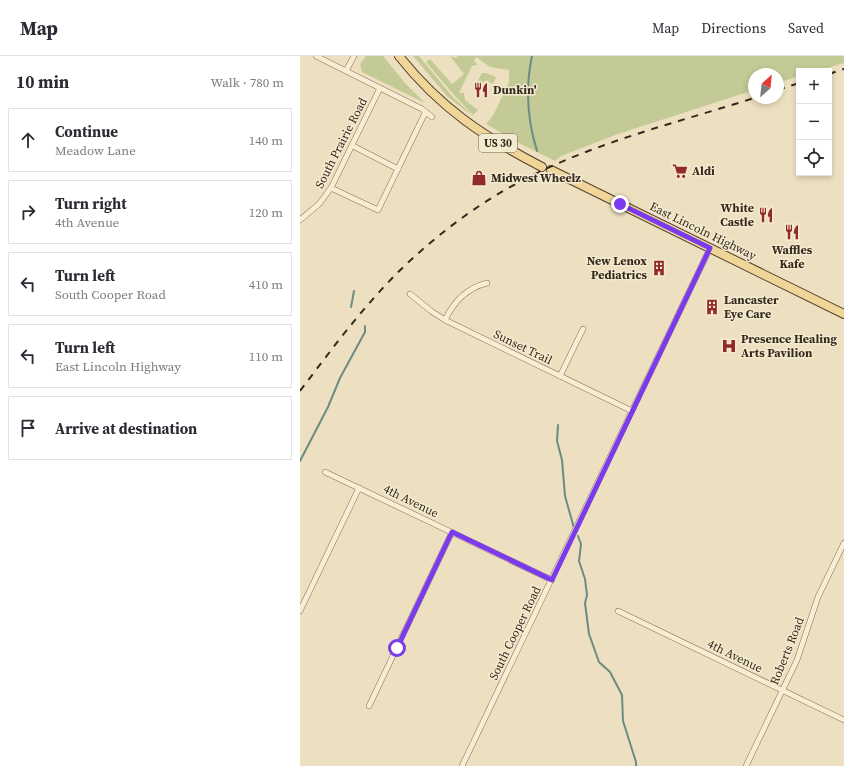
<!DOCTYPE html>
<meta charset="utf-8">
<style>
body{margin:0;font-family:"Source Serif 4",serif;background:#f2f2f3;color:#2b2b33}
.controls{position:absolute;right:12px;top:12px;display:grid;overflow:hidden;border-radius:0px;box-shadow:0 2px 6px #0003}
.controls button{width:36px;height:36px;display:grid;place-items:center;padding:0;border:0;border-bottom:1px solid #e1e1e2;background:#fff;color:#2b2b33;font:20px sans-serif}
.compass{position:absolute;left:448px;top:12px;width:36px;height:36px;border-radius:50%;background:#fff;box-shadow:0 2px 6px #0003;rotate:27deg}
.stop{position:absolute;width:12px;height:12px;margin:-9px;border:3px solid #7c3aed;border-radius:50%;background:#fff}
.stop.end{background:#7c3aed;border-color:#fff;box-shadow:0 1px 4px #0008}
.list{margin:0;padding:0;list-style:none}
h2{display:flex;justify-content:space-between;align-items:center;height:52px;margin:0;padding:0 16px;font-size:17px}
h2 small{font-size:13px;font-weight:400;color:#7c7c81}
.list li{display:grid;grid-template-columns:26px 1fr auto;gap:12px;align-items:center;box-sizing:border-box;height:64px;margin:0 8px 8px;padding:0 8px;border:1px solid #e1e1e2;border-radius:0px}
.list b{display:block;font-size:15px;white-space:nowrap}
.list p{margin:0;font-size:13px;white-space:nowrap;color:#7c7c81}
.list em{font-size:13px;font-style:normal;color:#7c7c81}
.icon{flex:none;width:22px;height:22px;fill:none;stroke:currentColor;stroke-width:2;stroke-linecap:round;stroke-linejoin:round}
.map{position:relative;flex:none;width:544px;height:710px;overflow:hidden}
header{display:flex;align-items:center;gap:24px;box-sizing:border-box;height:56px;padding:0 20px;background:#fff;border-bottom:1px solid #e1e1e2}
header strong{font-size:19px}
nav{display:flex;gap:22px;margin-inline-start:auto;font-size:14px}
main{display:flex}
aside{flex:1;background:#fff}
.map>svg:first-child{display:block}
.green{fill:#c3ca95}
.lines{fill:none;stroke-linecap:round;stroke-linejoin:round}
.stream{stroke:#6b8c84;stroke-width:2}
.street-casing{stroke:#857159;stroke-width:6}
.primary-casing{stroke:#533f2d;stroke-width:10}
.street{stroke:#f8edd3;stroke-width:5}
.primary{stroke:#f0d598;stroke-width:8}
.rail{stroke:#35291d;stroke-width:2;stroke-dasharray:7 7;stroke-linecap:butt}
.route{stroke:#7c3aed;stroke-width:5}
.labels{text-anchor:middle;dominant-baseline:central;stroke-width:3;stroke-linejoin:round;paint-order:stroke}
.shield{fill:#f4ead0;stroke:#6e6353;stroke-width:1}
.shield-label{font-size:11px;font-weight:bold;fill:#35291d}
.poi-label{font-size:12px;font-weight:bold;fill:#35291d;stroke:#f4ead0;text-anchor:start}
.street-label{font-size:12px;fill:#35291d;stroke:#f4ead0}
</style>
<header>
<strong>Map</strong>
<nav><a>Map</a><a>Directions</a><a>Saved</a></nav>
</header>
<main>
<aside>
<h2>10 min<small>Walk · 780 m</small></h2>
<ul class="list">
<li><svg class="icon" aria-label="ahead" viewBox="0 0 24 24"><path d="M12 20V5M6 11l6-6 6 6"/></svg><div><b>Continue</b><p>Meadow Lane</p></div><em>140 m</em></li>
<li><svg class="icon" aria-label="right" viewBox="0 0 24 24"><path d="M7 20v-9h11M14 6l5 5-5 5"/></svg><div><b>Turn right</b><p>4th Avenue</p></div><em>120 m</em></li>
<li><svg class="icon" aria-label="left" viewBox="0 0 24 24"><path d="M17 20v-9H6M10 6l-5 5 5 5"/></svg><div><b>Turn left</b><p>South Cooper Road</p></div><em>410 m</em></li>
<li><svg class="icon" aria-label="left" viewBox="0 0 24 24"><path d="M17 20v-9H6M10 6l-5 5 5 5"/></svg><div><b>Turn left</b><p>East Lincoln Highway</p></div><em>110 m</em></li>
<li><svg class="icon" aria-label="arrive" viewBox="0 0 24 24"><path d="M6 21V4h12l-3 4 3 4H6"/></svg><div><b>Arrive at destination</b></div></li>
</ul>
</aside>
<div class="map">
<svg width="544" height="710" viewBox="0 0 544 710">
<rect width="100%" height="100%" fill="#ede0c0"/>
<g class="green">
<polygon points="66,0 83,0 105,27 125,47 62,16 60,8"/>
<polygon points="113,0 119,0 152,40 175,62 148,41"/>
<polygon points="150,0 156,2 158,0 544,0 544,7 517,15 499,15 499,20 478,27 478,18 454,18 454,34 318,78 261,100 255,105 221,88 186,68 194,58 209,26 209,14 190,11 176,1 174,5 178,9 172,10 159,37 164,37 165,44 178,54 173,59 154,39 126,6 130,3 152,28 164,18"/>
<polygon points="182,17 186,17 196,21 193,28 185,24 184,27 178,24 174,32"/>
</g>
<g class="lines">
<g class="stream">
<path d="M232,0C225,33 227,63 237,95"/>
<polyline points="51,251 54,235"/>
<polyline points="258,369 257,385 262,404 265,440 274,472"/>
<polyline points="0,405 28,351 40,322 65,276 65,270"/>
<polyline points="278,480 281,488 279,505 285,523 287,539 285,547 289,578 299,606 310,616 322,639 323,665 336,706 336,710"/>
</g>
<g class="street-casing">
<g id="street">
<polyline points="16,0 122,53 132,61"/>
<polyline points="46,15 54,0"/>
<polyline points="53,90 98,113"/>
<polyline points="31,132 78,154 125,57"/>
<polyline points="0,164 19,148 31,132 80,32"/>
<polyline points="110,238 131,255 145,264 332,355"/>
<path d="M145,264C154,245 167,232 187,227"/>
<polyline points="260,320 283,273"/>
<polyline points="25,416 252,524"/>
<polyline points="0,555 59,432"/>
<polyline points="318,555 544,664"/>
<polyline points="69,650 152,476"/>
<polyline points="162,710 410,192"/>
<polyline points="446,710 497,604 518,541 544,487"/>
</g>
</g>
<g class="primary-casing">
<g id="primary">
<path d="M99,0C140,52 184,81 242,111"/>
<polyline points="251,114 544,258"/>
</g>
</g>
<use href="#street" class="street"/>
<use href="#primary" class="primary"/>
<g class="rail">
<polyline points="529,18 544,13"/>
<polyline points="478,34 499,27"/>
<path d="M0,335C35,289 70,241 113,202C148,170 187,142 229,121C300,85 379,66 454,42"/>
</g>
</g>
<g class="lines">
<polyline class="route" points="97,592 152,476 252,524 410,192 320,148"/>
</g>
<defs>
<g id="restaurant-bare" transform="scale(1.2)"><path d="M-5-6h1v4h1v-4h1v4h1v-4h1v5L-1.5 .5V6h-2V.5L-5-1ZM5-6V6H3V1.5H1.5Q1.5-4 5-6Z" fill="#932a2a" stroke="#f4ead0" stroke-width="2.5" paint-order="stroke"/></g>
<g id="supermarket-bare" transform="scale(1.2)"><path d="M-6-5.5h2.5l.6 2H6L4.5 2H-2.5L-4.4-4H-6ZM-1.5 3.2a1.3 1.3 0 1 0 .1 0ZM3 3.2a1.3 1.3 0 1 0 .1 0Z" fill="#932a2a" stroke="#f4ead0" stroke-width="2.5" paint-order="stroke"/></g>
<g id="shop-bare" transform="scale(1.2)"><path d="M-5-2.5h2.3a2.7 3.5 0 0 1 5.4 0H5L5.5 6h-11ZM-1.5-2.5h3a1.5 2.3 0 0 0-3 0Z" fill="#932a2a" stroke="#f4ead0" stroke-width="2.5" paint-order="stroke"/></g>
<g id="building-bare" transform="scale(1.2)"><path d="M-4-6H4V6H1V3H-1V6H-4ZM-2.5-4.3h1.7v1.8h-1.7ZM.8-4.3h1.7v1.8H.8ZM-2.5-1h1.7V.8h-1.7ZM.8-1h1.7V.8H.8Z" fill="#932a2a" stroke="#f4ead0" stroke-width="2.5" paint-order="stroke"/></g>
<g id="hospital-bare" transform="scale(1.2)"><path d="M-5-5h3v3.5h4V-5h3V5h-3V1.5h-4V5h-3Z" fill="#932a2a" stroke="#f4ead0" stroke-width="2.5" paint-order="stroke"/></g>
</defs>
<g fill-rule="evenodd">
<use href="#restaurant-bare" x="181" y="34"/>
<use href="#supermarket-bare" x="380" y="115"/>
<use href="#shop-bare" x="179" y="122"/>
<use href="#restaurant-bare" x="466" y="159"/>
<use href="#restaurant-bare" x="492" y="176"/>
<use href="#building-bare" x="359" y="212"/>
<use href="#building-bare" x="412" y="251"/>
<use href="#hospital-bare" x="429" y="290"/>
</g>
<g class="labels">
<rect class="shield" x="179" y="78" width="38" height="18" rx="3"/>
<g class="shield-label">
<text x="198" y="87">US 30</text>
</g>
<g class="poi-label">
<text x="193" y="34">Dunkin'</text>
<text x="392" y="115">Aldi</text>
<text x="191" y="122">Midwest Wheelz</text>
<text x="454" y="152" text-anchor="end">White<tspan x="454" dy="14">Castle</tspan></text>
<text x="492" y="194" text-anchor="middle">Waffles<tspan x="492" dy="14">Kafe</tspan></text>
<text x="347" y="205" text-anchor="end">New Lenox<tspan x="347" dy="14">Pediatrics</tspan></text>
<text x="424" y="244">Lancaster<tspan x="424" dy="14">Eye Care</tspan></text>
<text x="441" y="283">Presence Healing<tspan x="441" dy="14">Arts Pavilion</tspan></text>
</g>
<g class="street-label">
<text transform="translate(41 87) rotate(-63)">South Prairie Road</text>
<text transform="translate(403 175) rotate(26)">East Lincoln Highway</text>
<text transform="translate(223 291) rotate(26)">Sunset Trail</text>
<text transform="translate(111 445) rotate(26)">4th Avenue</text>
<text transform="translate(215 577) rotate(-64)">South Cooper Road</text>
<text transform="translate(487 595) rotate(-68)">Roberts Road</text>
<text transform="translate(435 600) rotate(26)">4th Avenue</text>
</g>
</g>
</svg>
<div class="controls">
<button>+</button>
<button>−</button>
<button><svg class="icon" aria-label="locate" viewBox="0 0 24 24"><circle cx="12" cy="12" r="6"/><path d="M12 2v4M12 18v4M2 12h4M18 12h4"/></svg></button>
</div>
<svg class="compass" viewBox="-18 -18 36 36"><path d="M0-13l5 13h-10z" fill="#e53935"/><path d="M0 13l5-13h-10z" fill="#7c7c81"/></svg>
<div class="stop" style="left:97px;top:592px"></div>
<div class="stop end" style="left:320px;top:148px"></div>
</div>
</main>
